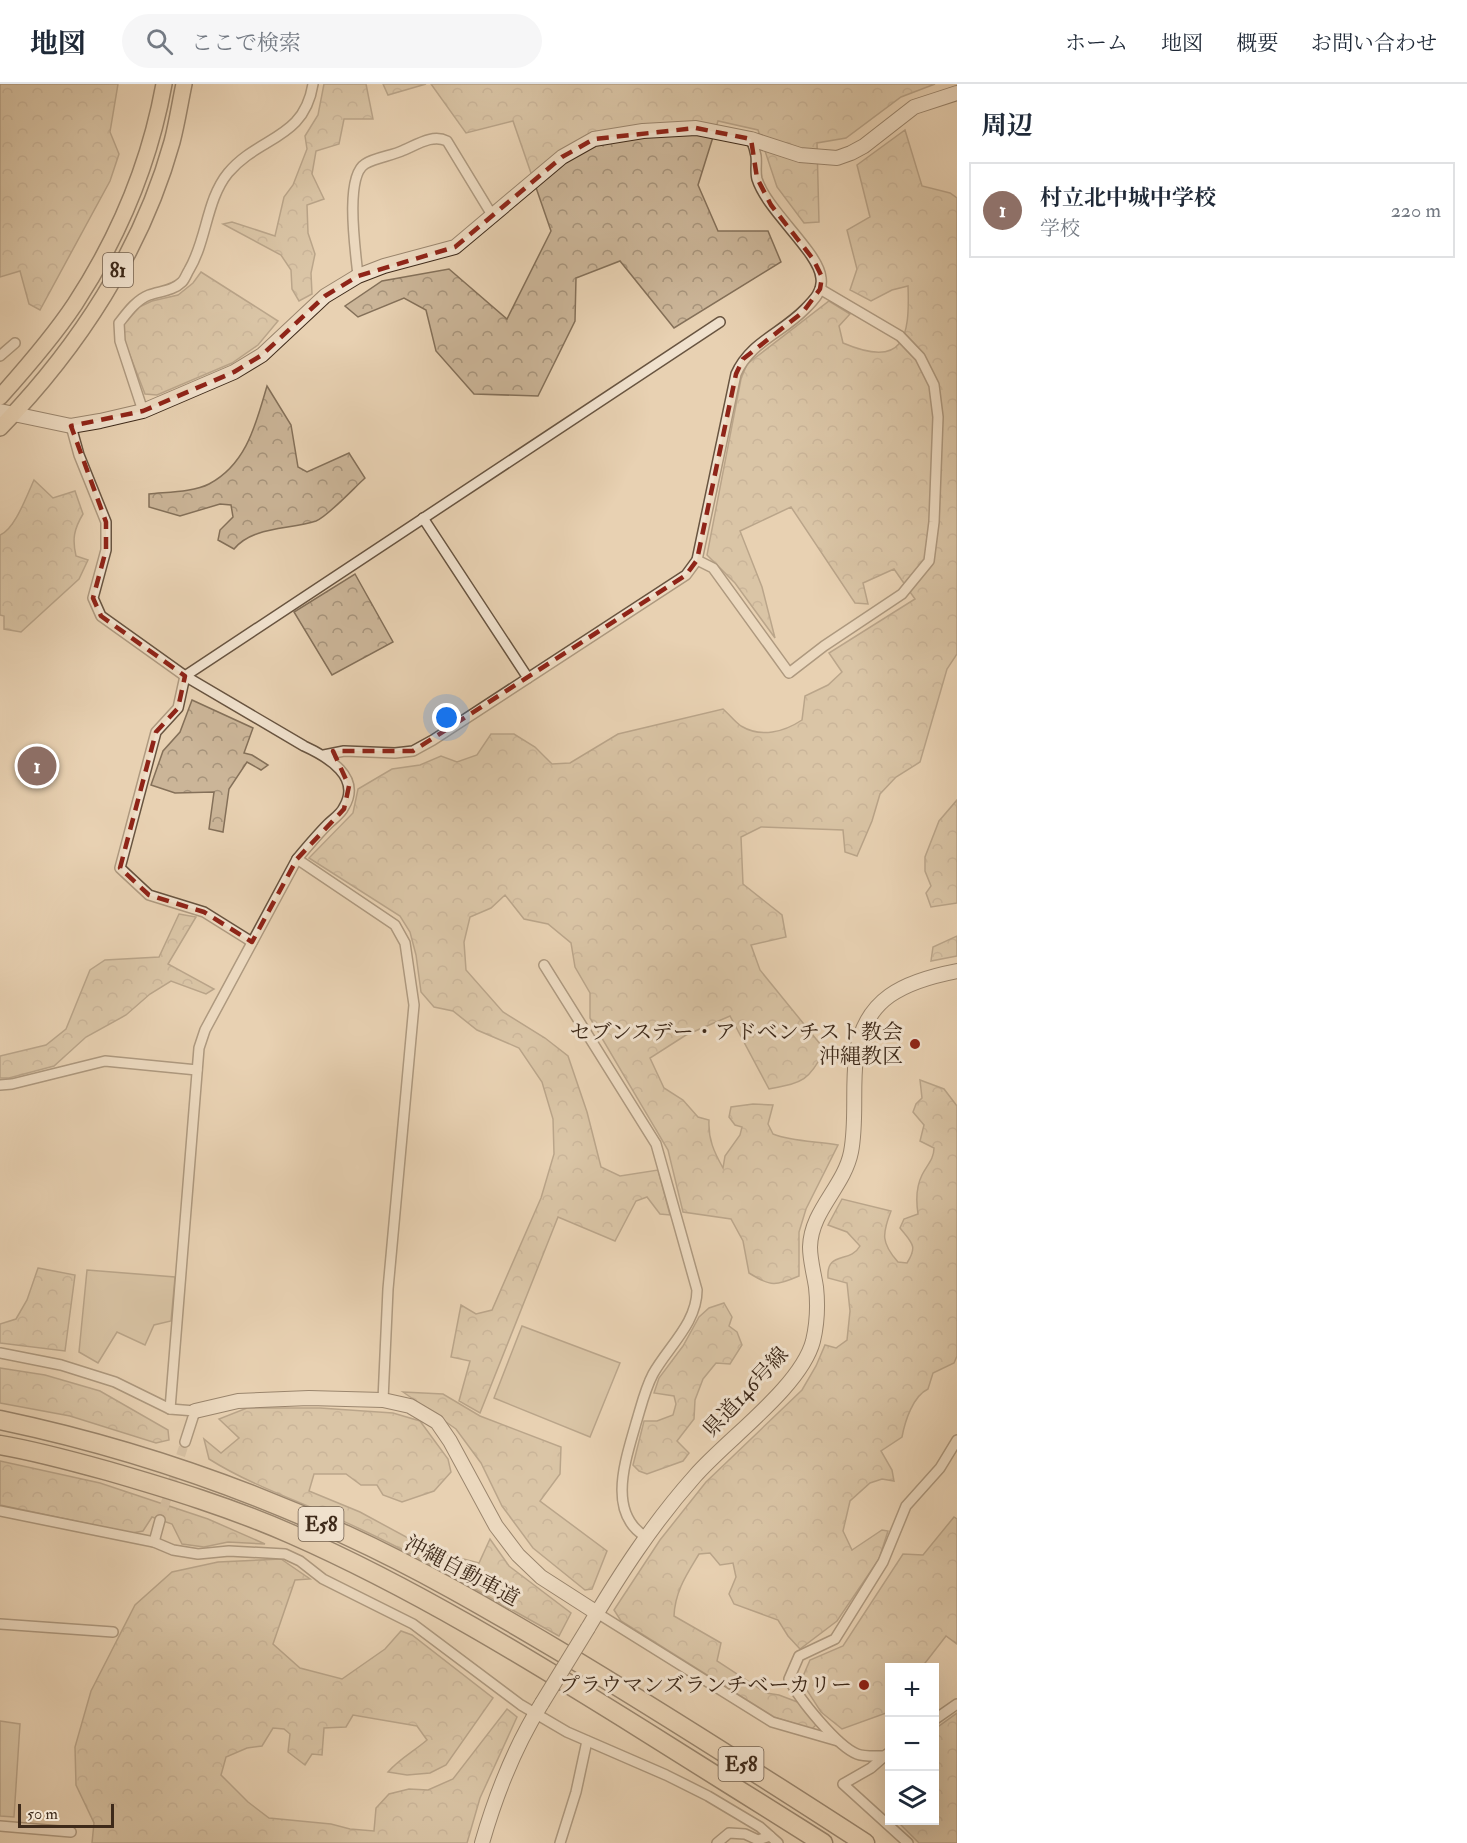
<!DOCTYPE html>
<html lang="ja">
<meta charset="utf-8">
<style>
body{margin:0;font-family:"IM FELL Double Pica","Noto Serif JP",serif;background:#f6f6f7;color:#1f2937}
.controls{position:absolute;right:18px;bottom:18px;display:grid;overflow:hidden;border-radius:0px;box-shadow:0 6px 24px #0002}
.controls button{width:54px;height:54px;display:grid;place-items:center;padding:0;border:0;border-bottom:2px solid #e0e1e3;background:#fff;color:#1f2937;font:30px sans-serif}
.scale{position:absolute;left:18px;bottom:15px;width:96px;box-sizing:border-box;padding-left:6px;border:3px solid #3e2a1a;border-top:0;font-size:16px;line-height:21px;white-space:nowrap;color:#3e2a1a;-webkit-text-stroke:4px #f0e1cd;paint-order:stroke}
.you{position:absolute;left:447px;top:634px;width:21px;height:21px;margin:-15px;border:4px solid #fff;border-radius:50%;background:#1a73e8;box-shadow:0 0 0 9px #1a73e833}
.badge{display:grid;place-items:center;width:39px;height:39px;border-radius:50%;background:#2563eb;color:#fff;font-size:20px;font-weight:700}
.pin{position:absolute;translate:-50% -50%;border:3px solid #fff;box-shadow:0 2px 6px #0006}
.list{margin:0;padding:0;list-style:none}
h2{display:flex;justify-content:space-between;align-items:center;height:78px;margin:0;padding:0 24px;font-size:26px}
h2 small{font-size:20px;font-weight:400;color:#747a83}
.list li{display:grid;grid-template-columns:39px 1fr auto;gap:18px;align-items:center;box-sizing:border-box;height:96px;margin:0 12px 12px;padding:0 12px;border:2px solid #e0e1e3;border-radius:0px}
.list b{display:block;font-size:22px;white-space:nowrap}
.list p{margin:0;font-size:20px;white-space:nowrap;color:#747a83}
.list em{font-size:20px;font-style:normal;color:#747a83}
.icon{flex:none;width:33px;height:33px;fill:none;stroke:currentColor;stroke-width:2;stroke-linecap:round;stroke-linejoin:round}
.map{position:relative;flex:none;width:957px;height:1759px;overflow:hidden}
header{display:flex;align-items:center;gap:36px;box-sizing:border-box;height:84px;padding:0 30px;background:#fff;border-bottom:2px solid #e0e1e3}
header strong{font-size:28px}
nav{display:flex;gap:33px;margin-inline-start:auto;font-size:21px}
.search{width:420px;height:54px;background:#f6f6f7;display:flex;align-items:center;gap:15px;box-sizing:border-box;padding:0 21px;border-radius:33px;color:#747a83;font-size:22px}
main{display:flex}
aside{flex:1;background:#fff}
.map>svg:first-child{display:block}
.green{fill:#cbb598;stroke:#847059;stroke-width:1.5}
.forest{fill:url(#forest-crowns);stroke:#847059;stroke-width:1.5}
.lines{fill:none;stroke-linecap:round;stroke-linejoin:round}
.street-tunnel{stroke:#c6b094;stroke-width:9;stroke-dasharray:9 4.5;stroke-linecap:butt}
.street-casing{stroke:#685440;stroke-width:12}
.secondary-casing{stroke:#3e2a1a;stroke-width:16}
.primary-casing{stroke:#3e2a1a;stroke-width:18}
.highway-casing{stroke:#3e2a1a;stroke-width:21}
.street{stroke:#f0e1cd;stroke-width:9}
.secondary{stroke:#f0e1cd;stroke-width:14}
.primary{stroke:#e8d1b2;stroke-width:15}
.highway{stroke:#e8d1b2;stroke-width:18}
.secondary-bridge-casing{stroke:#3e2a1a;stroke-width:16;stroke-linecap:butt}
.secondary-bridge{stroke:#f0e1cd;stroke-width:14}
.marked{fill:none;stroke:#8f2418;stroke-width:4.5;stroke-dasharray:12 8;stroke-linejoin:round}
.poi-dot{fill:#8f2418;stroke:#f0e1cd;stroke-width:2}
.labels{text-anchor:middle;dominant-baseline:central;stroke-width:6;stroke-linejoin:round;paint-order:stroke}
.shield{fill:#f0e1cd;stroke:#736150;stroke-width:1.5}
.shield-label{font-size:20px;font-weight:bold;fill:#3e2a1a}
.poi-label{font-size:21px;fill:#3e2a1a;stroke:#f0e1cd;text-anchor:end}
.street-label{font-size:21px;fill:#3e2a1a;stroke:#f0e1cd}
</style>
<header>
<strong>地図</strong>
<div class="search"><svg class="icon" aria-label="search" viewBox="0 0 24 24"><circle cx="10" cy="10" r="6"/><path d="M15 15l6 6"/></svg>ここで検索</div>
<nav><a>ホーム</a><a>地図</a><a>概要</a><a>お問い合わせ</a></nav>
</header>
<main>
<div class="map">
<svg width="957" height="1759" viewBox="0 0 957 1759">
<defs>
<pattern id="forest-crowns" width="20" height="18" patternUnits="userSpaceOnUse" patternTransform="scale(1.5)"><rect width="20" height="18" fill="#cbb598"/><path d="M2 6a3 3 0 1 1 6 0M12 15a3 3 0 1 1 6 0" fill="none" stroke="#a6937b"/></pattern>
</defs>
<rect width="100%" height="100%" fill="#e8d1b2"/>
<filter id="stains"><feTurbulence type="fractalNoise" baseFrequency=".00333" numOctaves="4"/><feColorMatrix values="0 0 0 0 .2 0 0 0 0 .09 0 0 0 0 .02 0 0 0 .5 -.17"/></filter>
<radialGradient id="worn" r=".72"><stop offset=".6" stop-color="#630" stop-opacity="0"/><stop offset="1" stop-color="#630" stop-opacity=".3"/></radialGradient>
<g class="green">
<polygon points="87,1186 175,1193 171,1237 154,1241 145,1261 117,1248 98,1279 79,1268"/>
<polygon points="522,1242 620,1279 590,1353 494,1314"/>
<polygon points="0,1637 20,1640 14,1733 0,1732"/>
</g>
<g class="forest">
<polygon points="0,0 118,0 110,48 119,70 110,97 40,226 29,220 20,187 0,193"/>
<polygon points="324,0 366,0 373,35 344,35 339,60 316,67 312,90 324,115 307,121 308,149 315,170 311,189 312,210 299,217 292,205 291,186 281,171 223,140 232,138 275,152 284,113 293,101 307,65 305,52 318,31"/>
<polygon points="383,0 426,0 388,11"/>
<polygon points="431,0 935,0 901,13 846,54 817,59 819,138 804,139 777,103 758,46 718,37 698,101 718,147 768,147 781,178 674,244 620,177 576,194 575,237 538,312 474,310 436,267 426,226 404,214 358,233 345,222 382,197 449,185 507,235 551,147 513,37 466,49"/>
<path d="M905,46L922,102L950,109L957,114V570L947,585L920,678L896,693L880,710L872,737L857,772L845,768L843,746L761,743L741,753L743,800L782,831L786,853L751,861L760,886L825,966C807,998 804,998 769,1005L730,932L686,951L650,974L664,1004L683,1016L698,1033L709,1036C708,1055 714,1068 723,1084L725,1072L740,1051L742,1043L735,1041L729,1033L731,1023L753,1020L773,1021L768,1040L773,1050C793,1058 817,1057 838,1061L806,1125L799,1148V1192C776,1202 771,1203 749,1189L743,1157L731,1135L683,1128L668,1066L590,934V909L575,883L571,859L548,840L524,835L505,811L491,824L470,833L464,858L466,886L503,928L545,954L568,972L587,1028L601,1083L620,1092L658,1086L670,1131L660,1130L647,1113L636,1117L615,1157L558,1133L480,1329L459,1317L470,1277L451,1273L461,1221L476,1230L492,1226L541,1114L554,1070L553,1035L542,998L519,964L477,946L453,927L434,923L421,908L416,871L410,848L400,832L309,774L353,729L358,705L392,685L420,681L441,672L457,678L477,671L491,650H514L535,663L552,680L570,679L618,650L723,625C729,630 735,638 741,642C761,654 784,648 802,636L805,612L828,601L842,588L829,569L915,515L894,485L863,499L868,520L855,519L791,423L740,447L762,503L775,554L735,499L707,471L741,295L747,280L829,217L850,230L839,242L843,259C904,285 910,254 908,202L892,206L871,217L850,206L857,185L847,146L870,133L857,81Z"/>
<polygon points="201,188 278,237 258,261 232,279 157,311 145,310 124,256 124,238 137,224 152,217 178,211 193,199"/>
<path d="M267,302L291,341L298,383L307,388L349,369L365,394C354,404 327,433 316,437C289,446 253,442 234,465L218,456L220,446L233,433L231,421L220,420L180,432L149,423V410C166,408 194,408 209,400C247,380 256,339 267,302Z"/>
<path d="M34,396L53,414L75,407L83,430C74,445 72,455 76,472L88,476L79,495L21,548L4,545V532L0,531V451C15,445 27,411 34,396Z"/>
<polygon points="355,490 393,558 332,591 294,528"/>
<polygon points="192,616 253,644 244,669 252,671 268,681 261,686 247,678 229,705 223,748 209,745 214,708 175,709 151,701 163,667 180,648"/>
<polygon points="957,716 957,819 931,823 926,809 931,802 925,787 925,773 939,737"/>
<polygon points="179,830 196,833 168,880 214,905 206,910 171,897 150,910 126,931 86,953 54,982 9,994 0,994 0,972 46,961 66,945 90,886 105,876 159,873"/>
<polygon points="957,852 957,872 931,877 933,863"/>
<path d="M920,996L944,1005L957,1022V1272L954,1279L933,1289L928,1305C913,1312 905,1337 902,1353L881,1367L892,1386L894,1397L882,1395L870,1399L850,1417L843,1447L852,1466L882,1446L888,1447L879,1475L837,1537L800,1565L788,1552L778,1536L734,1520L729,1510L736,1493L733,1479L720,1481L710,1469L699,1470C687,1490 675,1507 674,1532L721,1559L717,1577L766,1609L779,1611L800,1619L817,1640L812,1645L774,1633L621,1537L614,1526L660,1456L706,1398L802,1306L816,1282L825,1261L836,1264L847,1256L850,1227L847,1199L828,1194C826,1166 850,1180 860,1162L847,1148L828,1141L842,1115L891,1127C882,1150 881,1159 898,1178L907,1179C918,1162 912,1159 900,1144L904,1135L918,1130C916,1117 916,1103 922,1091C927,1081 934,1075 934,1064L920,1057L924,1041L913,1028L916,1020L922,1014Z"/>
<polygon points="38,1184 75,1191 65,1267 0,1259 0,1240 16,1235 27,1216"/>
<polygon points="724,1219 732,1233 729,1242 737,1248 742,1261 730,1280 716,1279 703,1295 695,1316 694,1335 677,1357 689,1369 683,1377 647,1390 639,1387 633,1381 644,1337 657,1337 673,1331 676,1320 674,1312 654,1309 659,1294 683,1262 699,1233 709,1224"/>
<polygon points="0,1284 45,1291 100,1307 168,1346 169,1356 156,1359 70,1332 0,1319"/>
<polygon points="403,1308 443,1310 480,1332 561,1363 560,1390 540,1417 607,1467 592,1505 585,1506 533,1464 502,1422 481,1379 456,1345"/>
<path d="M247,1324H320L393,1329L420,1337L448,1375L451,1388L434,1407L402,1418L383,1411L377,1401H361L346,1390H314L309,1407L360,1428L432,1467L479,1479L490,1455L509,1482L571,1529L559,1552C492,1515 427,1476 358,1444C309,1420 255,1404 209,1375L204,1355L221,1369L239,1354L219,1335Z"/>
<polygon points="0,1377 100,1399 208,1435 265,1460 228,1458 204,1463 182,1460 172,1440 152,1433 143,1447 132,1449 0,1421"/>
<polygon points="954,1433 957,1435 957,1560 946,1552 922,1583 890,1584 889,1628 842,1645 821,1628 801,1597 810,1576 843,1562 903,1470 923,1471"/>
<path d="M281,1475L310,1495L295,1496L273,1560L300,1584L342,1595L385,1565L401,1547L412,1551L493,1614L446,1681L430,1689L407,1691L388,1688C399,1675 413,1668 427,1656L417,1642L353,1631L346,1643L324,1644L322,1671L312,1670L305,1681L288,1668L290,1650L284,1645L273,1644L262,1662L247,1664L226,1673L221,1691L248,1718L269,1734L331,1740L350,1745L374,1747L376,1724L389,1710L409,1705L428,1706L453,1695L507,1625L517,1633L480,1714L467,1759H92L94,1739L76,1701L75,1663L91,1607L135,1521L172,1488L218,1478Z"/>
<polygon points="957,1629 957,1759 919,1759 897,1737 934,1736 935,1645"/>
</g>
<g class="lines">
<polyline class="street-tunnel" points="160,1436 185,1358"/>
<g class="street-casing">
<g id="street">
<path d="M358,192C356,170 344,93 365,80C376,73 392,72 404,66C418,60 433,50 447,57L492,131"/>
<polyline points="0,272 15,259"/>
<path d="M143,327L120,257L119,239C127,229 136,216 149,211C160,207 173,207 182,198C185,195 187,189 189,186C207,156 206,116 228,89C259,52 304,56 313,0"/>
<path d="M71,342L79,371L106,438V466L93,514L101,532L185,592L304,662C328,673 362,693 344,723C341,730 333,735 328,740C317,751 307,763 297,775L205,946L199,964L170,1325"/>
<polyline points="423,434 528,594"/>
<polyline points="697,476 713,484 789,589 824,562 902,510 929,477 934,438 938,333 934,301 920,273 900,252 820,205"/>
<path d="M324,671L344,667L395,669L413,667L433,656L686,491L697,476L736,290C750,258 782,249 805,225C814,216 823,207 821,194C819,168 767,127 757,95C755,88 757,79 756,72C755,66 753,60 751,55"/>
<polyline points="297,775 395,841 405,859 414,921 388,1205 383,1316"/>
<polyline points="252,858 204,828 149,811 120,784 156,648 178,624 185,592 720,238"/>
<path d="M544,881L656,1060L697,1206C697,1239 668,1263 653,1290C645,1305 641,1323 636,1339C626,1375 606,1429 646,1453"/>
<polyline points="0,1001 12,1000 105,977 197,986"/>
<polyline points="0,1269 61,1281 115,1298 170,1325 195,1327 185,1358"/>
<polyline points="0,1427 154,1458 173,1466 198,1470 229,1467 285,1470 300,1477 323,1495 413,1540 521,1621 567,1648 666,1691 708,1712 760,1743 778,1759"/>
<polyline points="154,1458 160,1436"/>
<polyline points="597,1529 772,1638 838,1657"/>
<polyline points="0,1540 113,1548"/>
<polyline points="934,1636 957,1620"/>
<polyline points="887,1670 871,1684 843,1700 908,1759"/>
<path d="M885,1672C877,1672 864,1673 857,1670C837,1662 799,1615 789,1595L799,1572L835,1555L883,1478L906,1422L940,1384L957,1356"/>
<polyline points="0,1742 71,1748"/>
<polyline points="560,1759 576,1708 587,1657"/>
<polyline points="717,1759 729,1749 745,1750 758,1756 770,1752"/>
</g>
</g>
<g class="secondary-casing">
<g id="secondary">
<polyline points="0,327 71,342 100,337 143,327 234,288 262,271 325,212 358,192 384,182 455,163 562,73 594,55 643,47 696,44 751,55 800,71 837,74 851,69 864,62 914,23 957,9"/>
<polyline points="195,1327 238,1317 309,1314 383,1316 410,1322 437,1338 450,1357 496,1442 518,1471 541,1493 597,1529"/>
<path d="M588,1544C620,1490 653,1439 695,1392C727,1355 801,1303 813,1257C817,1240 818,1221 816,1203C814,1190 810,1176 810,1163C811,1126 844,1103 851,1068C857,1037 852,1005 856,973C863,914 905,897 957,887"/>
<path d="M482,1759C496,1710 515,1662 542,1619"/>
</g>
</g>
<g class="primary-casing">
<g id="primary">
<path d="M0,313C26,284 53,253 75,220C118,154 150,78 164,0"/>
<path d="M0,344C78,264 142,166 172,58C177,39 180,19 184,0"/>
</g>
</g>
<g class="highway-casing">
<g id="highway">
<path d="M0,1336C119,1361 236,1400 346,1451C418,1484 487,1524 556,1565C660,1627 763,1693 865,1759"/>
<path d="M0,1361C36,1367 72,1377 108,1387C170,1405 232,1424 291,1450C414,1504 529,1575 643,1646C703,1684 763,1721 823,1759"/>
</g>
</g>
<use href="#street" class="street"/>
<use href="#secondary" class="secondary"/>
<use href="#primary" class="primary"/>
<use href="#highway" class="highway"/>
<g class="secondary-bridge-casing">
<polyline id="secondary-bridge" points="542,1619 588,1544"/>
</g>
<use href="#secondary-bridge" class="secondary-bridge"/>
</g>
<path d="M0 0H957V1759H0ZM696,44L751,55L757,94L771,121L813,175L822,193L820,205L803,228L743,275L736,290L697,476L686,491L413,667H333L349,702L344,725L297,775L252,858L204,828L149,811L120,784L156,648L178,624L185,592L101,532L93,514L106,466V438L71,342L143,327L234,288L262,271L325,212L358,192L455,163L562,73L594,55Z" fill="#e8d1b2" fill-opacity=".55" fill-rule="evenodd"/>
<path class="marked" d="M696,44L751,55L757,94L771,121L813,175L822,193L820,205L803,228L743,275L736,290L697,476L686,491L413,667H333L349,702L344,725L297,775L252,858L204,828L149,811L120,784L156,648L178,624L185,592L101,532L93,514L106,466V438L71,342L143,327L234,288L262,271L325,212L358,192L455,163L562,73L594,55Z"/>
<g class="poi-dot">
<circle cx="915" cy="960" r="6"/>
<circle cx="864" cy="1601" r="6"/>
</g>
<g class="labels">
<g class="shield">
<rect x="103" y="169" width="30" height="34" rx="4.5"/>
<rect x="298.5" y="1423" width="45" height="34" rx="4.5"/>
<rect x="718.5" y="1663" width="45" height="34" rx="4.5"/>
</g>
<g class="shield-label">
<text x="118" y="186">81</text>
<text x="321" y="1440">E58</text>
<text x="741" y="1680">E58</text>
</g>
<g class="poi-label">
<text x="903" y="948">セブンスデー・アドベンチスト教会<tspan x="903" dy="24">沖縄教区</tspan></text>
<text x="852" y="1601">プラウマンズランチベーカリー</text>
</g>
<g class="street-label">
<text transform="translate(746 1308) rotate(-47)">県道146号線</text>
<text transform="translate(462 1487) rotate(28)">沖縄自動車道</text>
</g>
</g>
<rect width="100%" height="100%" filter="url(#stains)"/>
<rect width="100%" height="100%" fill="url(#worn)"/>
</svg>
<div class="controls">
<button>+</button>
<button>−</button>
<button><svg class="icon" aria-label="layers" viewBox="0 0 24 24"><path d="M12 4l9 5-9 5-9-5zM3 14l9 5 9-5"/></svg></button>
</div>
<div class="scale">50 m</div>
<div class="you"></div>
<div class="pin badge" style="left:37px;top:682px;background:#8d6e63">1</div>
</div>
<aside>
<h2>周辺<small></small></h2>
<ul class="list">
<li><span class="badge" style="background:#8d6e63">1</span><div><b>村立北中城中学校</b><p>学校</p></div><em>220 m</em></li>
</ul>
</aside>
</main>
